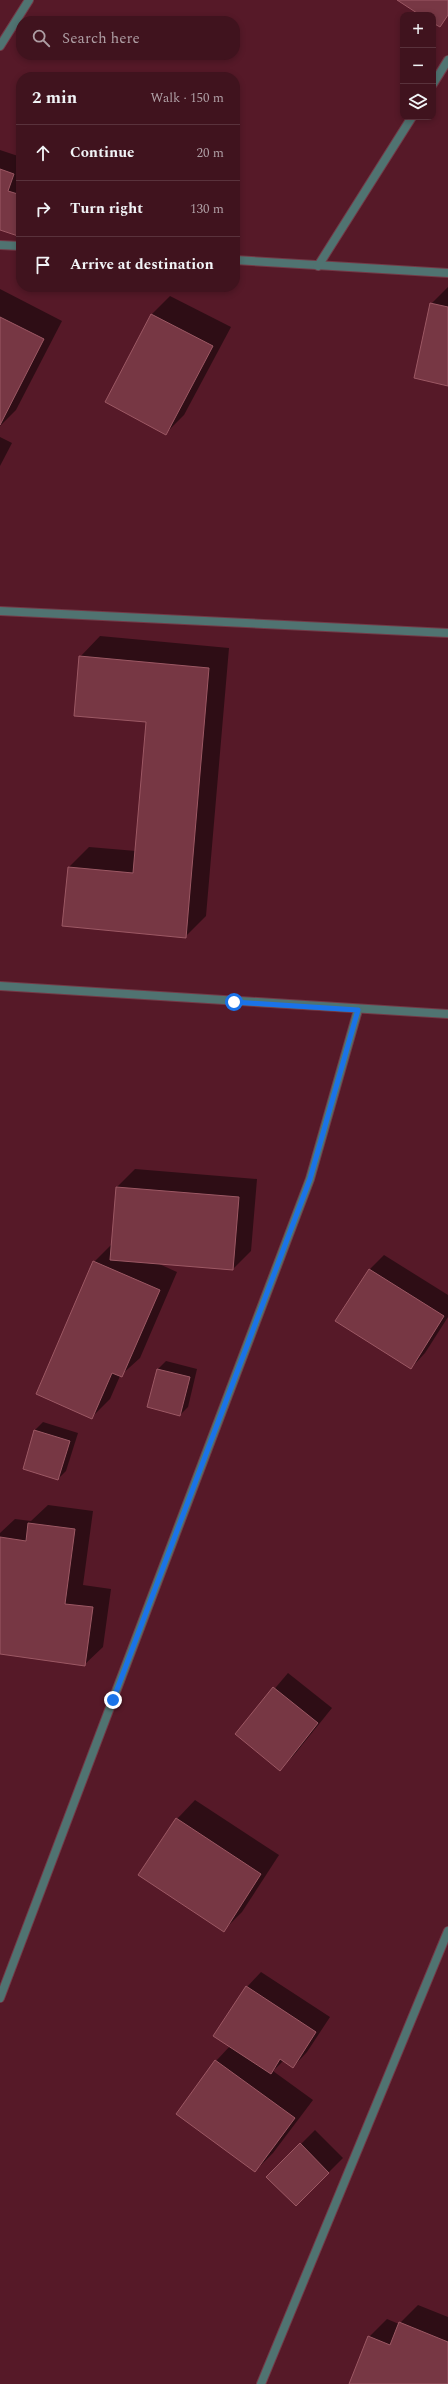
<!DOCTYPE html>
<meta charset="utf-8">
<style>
body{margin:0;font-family:Spectral,serif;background:#471c27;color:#f1f3f6}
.controls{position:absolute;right:12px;top:12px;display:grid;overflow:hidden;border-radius:8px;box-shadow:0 2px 6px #0003}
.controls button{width:36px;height:36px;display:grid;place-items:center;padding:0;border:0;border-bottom:1px solid #59323c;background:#40131e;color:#f1f3f6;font:20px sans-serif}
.stop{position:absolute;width:12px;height:12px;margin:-9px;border:3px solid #1a73e8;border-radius:50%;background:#fff}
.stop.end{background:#1a73e8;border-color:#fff;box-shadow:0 1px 4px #0008}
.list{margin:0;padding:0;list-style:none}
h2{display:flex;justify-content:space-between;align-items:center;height:52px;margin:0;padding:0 16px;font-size:17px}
h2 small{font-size:13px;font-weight:400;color:#ae9ea4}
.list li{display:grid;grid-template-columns:26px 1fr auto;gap:12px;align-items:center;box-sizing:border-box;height:56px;padding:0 16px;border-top:1px solid #59323c}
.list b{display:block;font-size:15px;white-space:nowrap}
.list em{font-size:13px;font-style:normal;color:#ae9ea4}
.icon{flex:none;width:22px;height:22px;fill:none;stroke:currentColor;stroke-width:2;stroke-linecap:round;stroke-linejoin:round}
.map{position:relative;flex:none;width:448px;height:2384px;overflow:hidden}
.search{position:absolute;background:#40131e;box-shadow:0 2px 6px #0003;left:16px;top:16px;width:224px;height:44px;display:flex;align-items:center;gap:10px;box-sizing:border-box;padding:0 14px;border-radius:16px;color:#ae9ea4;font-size:15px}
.panel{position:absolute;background:#40131e;box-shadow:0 2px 6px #0003;left:16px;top:72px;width:224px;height:220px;border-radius:16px}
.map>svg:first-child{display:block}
.shadow{fill:#0007}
.building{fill:#773744;stroke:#9c5864}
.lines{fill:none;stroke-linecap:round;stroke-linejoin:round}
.minor-casing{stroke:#733a47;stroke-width:10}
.minor{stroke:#507371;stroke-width:8}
.route{stroke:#1a73e8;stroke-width:5}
</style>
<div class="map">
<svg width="448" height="2384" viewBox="0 0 448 2384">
<rect width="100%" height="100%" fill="#561928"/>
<g class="shadow">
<polygon points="0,150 21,157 21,236 0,229"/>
<polygon points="448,287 448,385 431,304"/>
<polygon points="0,289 62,321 16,410 0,426"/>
<polygon points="170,296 231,327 184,415 166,433 106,402 152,314"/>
<polygon points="0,437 12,443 0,466"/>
<polygon points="100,636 229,648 206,916 185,937 69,867 89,847 136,851 147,721 80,657"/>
<polygon points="135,1169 257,1179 251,1251 233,1269 157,1263 177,1272 140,1358 120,1376 110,1399 92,1417 94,1262 113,1243 117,1187"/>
<polygon points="384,1255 448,1295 448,1317 425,1353 411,1368 337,1321 370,1269"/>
<polygon points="166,1361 197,1369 188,1407 180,1415 158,1369"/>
<polygon points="43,1422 78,1433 66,1471 58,1479 35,1430"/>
<polygon points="48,1505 93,1511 83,1585 111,1589 103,1647 84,1665 0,1653 0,1533 15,1519 31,1521"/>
<polygon points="288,1673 332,1708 294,1755 280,1769 236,1734"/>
<polygon points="195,1800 279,1855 242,1912 224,1930 177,1819"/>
<polygon points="261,1972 330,2017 307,2052 293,2067 284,2060 273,2071 313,2100 273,2153 255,2171 177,2113 216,2061 230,2046 247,1987"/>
<polygon points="315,2130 343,2158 296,2205 268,2177"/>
<polygon points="418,2305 448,2317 448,2384 350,2384 369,2337 387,2319 399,2324"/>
</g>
<g class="building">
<polygon points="397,0 448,0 448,15 440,27 433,23 433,15 420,15"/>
<polygon points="0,169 14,174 8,191 21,195 21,237 0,230"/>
<polygon points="430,303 448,307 448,386 414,378"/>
<polygon points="151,314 213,346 166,435 105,402"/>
<polygon points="0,317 44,339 0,425"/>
<polygon points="79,656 209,668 186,938 62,926 68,867 133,873 146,722 74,716"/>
<polygon points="116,1187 239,1197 233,1270 110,1260"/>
<polygon points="93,1261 160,1290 122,1377 112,1373 92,1419 36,1394"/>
<polygon points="369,1269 444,1316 411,1369 335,1321"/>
<polygon points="157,1369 190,1377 180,1416 147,1407"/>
<polygon points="34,1430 70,1441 58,1480 23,1469"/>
<polygon points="28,1523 75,1529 65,1604 93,1607 85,1666 0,1654 0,1537 26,1541"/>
<polygon points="273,1687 318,1723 280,1771 235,1734"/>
<polygon points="176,1818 261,1874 224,1932 138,1875"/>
<polygon points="246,1986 316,2032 293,2068 280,2059 271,2074 213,2036"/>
<polygon points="215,2060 295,2118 255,2172 176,2114"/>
<polygon points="300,2143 329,2173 296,2206 266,2177"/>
<polygon points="399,2322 448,2342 448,2384 349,2384 368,2336 390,2345"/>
</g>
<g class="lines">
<g class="minor-casing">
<g id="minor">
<polyline points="0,46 29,0"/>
<polyline points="433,84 448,60"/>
<polyline points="0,245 21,246"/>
<polyline points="235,260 448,273"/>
<polyline points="318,266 412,117"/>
<polyline points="0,611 448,633"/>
<polyline points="0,986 448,1014"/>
<polyline points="0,1998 310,1179 358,1010"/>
<polyline points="261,2384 448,1931"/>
</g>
</g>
<use href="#minor" class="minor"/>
</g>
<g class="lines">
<polyline class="route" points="113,1700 310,1179 358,1010 234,1002"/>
</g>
</svg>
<div class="controls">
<button>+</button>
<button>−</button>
<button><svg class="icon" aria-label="layers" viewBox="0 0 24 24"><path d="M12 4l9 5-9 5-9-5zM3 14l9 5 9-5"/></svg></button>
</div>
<div class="stop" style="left:234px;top:1002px"></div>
<div class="stop end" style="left:113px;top:1700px"></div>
<div class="search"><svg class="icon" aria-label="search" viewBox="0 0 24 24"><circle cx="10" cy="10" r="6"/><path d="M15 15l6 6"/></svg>Search here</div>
<section class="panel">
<h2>2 min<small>Walk · 150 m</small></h2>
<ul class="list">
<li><svg class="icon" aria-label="ahead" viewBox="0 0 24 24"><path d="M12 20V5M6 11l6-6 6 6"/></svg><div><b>Continue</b></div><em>20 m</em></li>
<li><svg class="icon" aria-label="right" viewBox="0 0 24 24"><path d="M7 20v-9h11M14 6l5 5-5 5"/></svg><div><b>Turn right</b></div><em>130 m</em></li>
<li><svg class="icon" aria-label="arrive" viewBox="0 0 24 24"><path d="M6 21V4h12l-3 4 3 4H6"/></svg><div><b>Arrive at destination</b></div></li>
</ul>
</section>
</div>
